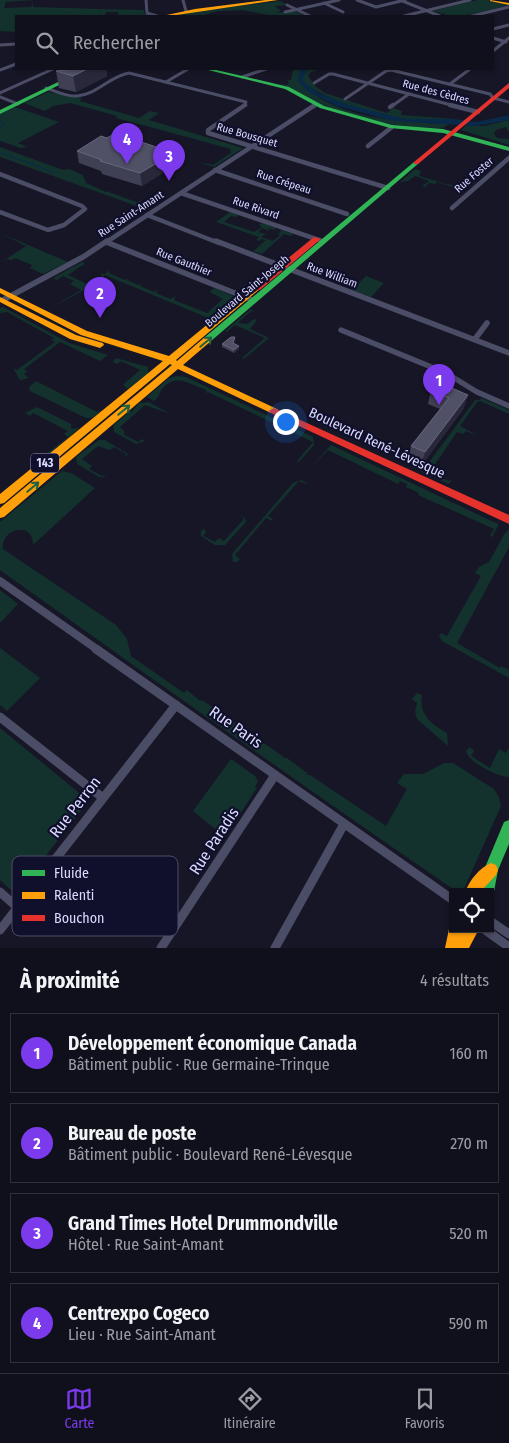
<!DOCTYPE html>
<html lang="fr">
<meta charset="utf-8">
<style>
body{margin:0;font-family:"Fira Sans Condensed",sans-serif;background:#1e1e29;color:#f1f3f6}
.controls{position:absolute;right:15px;bottom:15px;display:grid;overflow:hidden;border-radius:0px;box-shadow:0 1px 4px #0004}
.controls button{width:45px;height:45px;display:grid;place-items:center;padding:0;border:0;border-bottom:1px solid #30303b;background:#10101c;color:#f1f3f6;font:25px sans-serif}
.you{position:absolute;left:285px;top:421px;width:18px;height:18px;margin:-12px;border:4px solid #fff;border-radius:50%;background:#1a73e8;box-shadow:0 0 0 8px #1a73e833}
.badge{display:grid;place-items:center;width:32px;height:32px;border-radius:50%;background:#7c3aed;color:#fff;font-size:16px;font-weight:700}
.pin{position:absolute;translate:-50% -41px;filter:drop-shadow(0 1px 2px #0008)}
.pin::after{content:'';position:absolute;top:26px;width:18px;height:15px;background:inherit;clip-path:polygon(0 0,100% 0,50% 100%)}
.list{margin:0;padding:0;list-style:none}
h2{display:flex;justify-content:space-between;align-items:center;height:65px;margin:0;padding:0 20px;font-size:21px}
h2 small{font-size:16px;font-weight:400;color:#9c9da3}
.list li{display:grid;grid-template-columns:32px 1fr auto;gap:15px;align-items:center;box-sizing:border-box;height:80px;margin:0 10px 10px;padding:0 10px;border:1px solid #30303b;border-radius:0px}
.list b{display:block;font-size:19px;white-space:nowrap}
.list p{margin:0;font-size:16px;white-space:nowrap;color:#9c9da3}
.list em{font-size:16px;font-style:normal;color:#9c9da3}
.icon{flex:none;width:28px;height:28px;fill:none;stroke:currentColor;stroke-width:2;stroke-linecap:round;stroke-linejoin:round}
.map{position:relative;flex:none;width:509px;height:948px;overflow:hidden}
.search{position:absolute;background:#10101c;box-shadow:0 1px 4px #0004;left:15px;right:15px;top:15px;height:55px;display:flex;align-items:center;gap:12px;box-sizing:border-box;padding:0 18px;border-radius:0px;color:#9c9da3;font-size:19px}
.sheet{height:425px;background:#10101c}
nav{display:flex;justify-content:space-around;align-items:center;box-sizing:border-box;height:70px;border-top:1px solid #30303b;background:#10101c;font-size:14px;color:#9c9da3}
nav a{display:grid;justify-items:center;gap:2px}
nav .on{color:#7c3aed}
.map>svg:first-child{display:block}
.green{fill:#13322e}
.water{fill:#092949}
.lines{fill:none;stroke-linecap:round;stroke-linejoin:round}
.stream{stroke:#092949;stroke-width:1}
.street-far4{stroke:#4b4d66;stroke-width:3}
.street-far3{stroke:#4b4d66;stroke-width:4.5}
.street-far2{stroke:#4b4d66;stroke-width:5.5}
.street-far1{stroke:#4b4d66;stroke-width:8}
.street{stroke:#4b4d66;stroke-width:9}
.fast{fill:#30b455;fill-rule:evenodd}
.slow{fill:#ff9f0a;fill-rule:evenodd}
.jam{fill:#e5322d;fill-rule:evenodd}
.wall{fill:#404054}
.shaded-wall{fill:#28283a}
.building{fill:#505066;stroke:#66667e}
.oneway{stroke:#206240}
.labels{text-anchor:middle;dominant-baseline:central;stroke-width:4.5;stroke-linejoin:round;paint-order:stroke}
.far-street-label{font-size:11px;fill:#dadbff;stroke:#10102c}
.shield{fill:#10102c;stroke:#9d9ec0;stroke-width:1}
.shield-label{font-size:12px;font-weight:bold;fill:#dadbff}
.street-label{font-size:14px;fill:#dadbff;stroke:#10102c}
.near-street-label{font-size:16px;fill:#dadbff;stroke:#10102c}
.key{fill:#10102c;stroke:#4d4d6b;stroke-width:1}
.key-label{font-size:14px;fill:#dadbff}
</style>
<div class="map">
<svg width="509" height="948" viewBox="0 0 509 948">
<rect width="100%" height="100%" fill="#161626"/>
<g class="green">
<polygon points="0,0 34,0 6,2 4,8 31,7 33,3 33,7 99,9 99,11 100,9 144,10 144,13 152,16 106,16 118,16 118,12 106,12 105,16 16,16 16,32 0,31"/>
<path d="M477,0H487L508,5C482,12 458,21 433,11Z"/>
<polygon points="280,1 288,5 275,6 281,11 275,13 294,11 304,15 273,16 243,10 218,11 201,16 169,16 198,10"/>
<path d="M293,69H301L298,80C331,119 402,122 449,124L443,128C402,128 360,121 322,105C306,98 294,88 277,83L287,85L289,83L287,80H291Z"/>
<path d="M308,69H322L311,72L308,76L315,86L325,93L387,113L393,108L402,111L401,115L455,119C406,125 350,112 308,86L303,81V76Z"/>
<path d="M48,92L82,98L80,101L139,118L150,111L159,113L149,120L243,148L214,167L198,162L213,165L232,152L230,151L231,149C191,138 154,128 116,118L117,116L70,103L53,106L45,111L24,103Z"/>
<polygon points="15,107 59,122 18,143 27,147 21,148 0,141 0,114"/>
<polygon points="509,120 509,132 506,127 496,130 494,134 497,138 509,139 509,145 461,130 467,125 484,126"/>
<path d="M0,147L63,170L69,169L83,175L86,183L106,192L112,191L109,192L136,202C141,200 149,203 150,208L148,210L0,157Z"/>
<polygon points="415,169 421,171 419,176 446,184 467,187 453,199 462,190 437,182 435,184 429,183 425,187 422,186 429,181 415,176 408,181 400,182"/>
<polygon points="230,212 239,215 236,217 231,216 224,222 254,232 262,227 259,225 262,223 276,228 274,230 268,228 269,231 262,228 258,232 266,234 261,237 273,241 280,235 278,234 282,230 293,234 291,236 284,234 262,254 253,251 266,240 262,239 259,241 256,240 259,237 216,222"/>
<polygon points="0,233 68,262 43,274 30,268 32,265 15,258 11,260 7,259 0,263 26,246"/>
<polygon points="82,262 85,263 82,266 85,267 81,266 68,275 89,285 102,276 100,274 105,274 110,270 109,273 125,280 129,278 127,280 138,285 143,284 140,286 154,292 157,290 158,290 156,293 170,299 176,296 174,300 207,313 223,299 210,292 214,288 235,297 237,300 213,320 105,275 84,290 47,310 81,290 70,284 74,281 63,276 57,280 53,278"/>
<polygon points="366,276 384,283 371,297 352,290"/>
<polygon points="3,307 69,343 108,355 100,361 60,342 24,369 27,371 24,374 29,378 20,380 13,368 17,370 55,342 51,340 54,338 7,312 0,313 0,308"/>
<polygon points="251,309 255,312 251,311 238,323 247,324 254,319 257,320 250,329 269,338 244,359 242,358 265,338 235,325 227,332 225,331"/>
<polygon points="116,358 148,367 148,373 128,389 123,385 140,370 121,361 117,364 113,362"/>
<path d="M177,376L186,377L313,437L314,445L297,464L298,460L313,442L208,392L206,394L207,391L204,389C189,384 176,373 163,388C158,393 161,396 154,401L147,397L169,378Z"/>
<polygon points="36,381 97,412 103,410 92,418 86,418 30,391 29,387"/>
<polygon points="481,398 509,410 509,414 480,401 477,402 460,426 479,436 466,431 463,434 457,432 431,470 433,474 449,481 453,478 449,484 422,472 475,400 480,400"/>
<polygon points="149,402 170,414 145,405 120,427 125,432 123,434 138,442 142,439 145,441 136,444 114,432 113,426 130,411 132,412 139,403"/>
<polygon points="37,407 71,424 71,428 75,429 77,427 78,429 44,458 40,454 45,455 68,437 64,434 68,431 33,413 30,416 25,413"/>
<polygon points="99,440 105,440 128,454 124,458 126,454 114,447 110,450 98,446 82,459 92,466 89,469 102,476 107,474 103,477 99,477 77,464 76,457"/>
<polygon points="331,445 498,524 498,526 492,537 490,536 494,529 418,495 419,493 406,487 407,484 400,481 398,484 328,450 309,469"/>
<path d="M62,471L71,473L95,488L33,545C33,520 0,529 3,549L116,625L127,639L131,656L184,693L187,690L200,701L202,700L238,725L239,728L240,727L284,757L283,758H287L307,773V775H310L386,826L407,789L397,783L404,774H423L444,763H453L494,789L499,797L501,806L463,891H456C303,786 151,678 0,570V522Z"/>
<polygon points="301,480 307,483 306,484 299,481 268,516 273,519 272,521 266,518 235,555 240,559 237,562 233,562 232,554 293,483"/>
<polygon points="240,515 245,518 246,522 225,545 215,545 201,536 201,531 204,529 206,532 203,536 215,542 219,538 224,541 244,519"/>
<polygon points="509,529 509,547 457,643 500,668 501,666 509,670 509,678 442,641 439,636 441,633 447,636 481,576 475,573 479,567 489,562 505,533"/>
<polygon points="0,590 18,604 0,623"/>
<polygon points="0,648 40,678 7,711 0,705"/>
<path d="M417,693L422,695C419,715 431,724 447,733L448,746L417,719L415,712L417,703L412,699Z"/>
<polygon points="0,728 84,797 83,799 86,804 22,886 11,890 0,880"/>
<path d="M470,747L474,751L471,756L490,768L499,749L506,753L509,748V777C498,777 468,762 466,751Z"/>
<polygon points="231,759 255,776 258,781 255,787 257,788 225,837 193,811"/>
</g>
<polygon class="water" points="301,69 308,69 303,76 303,81 318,93 349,105 405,119 455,119 476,122 509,115 509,120 476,126 394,121 337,106 307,91 299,82 298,80"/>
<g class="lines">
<g class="stream">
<polyline points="0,120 3,123 0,129"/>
<polyline points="0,152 55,173"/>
</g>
<g class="street-far4">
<polyline points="146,0 147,13 157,16"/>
<polyline points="183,0 186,11"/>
<polyline points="357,0 376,7 405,0"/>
<polyline points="400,0 440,16"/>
<polyline points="324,3 343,12"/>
<polyline points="287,5 310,16"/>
<polyline points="285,12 339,0"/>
<polyline points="404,16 470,0"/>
<polyline points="472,16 509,7"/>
<polyline points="493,29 509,25"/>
<polyline points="493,38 506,42"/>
<polyline points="0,45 16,44"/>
<polyline points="493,51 509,38"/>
<polyline points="0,70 16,64"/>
<polyline points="242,77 266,69"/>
<polyline points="166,82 188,69"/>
<polyline points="314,83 329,74 333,74 455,106"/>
<polyline points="450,84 470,69"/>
<path d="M46,88C56,91 67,97 77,96C96,95 110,76 129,73L246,102L244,106"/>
<polyline points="0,93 53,69"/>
<polyline points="0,97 18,104"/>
<polyline points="345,99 386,71 391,70 490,94 493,98 509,102"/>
<polyline points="392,106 409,94"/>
</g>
<g class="street-far3">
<polyline points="245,105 208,130 208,133 388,188"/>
<polyline points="450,105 478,112"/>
<polyline points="390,107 393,105"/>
<polyline points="368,146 392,127"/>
<polyline points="215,170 347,214"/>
<polyline points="0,174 82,206 85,209 64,225 48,230 0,212"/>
<polyline points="181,193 322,241"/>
<polyline points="452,208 509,158"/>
<polyline points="147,215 219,243"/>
<polyline points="105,243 315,105"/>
</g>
<g class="street-far2">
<polyline points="216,241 509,353"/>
<polyline points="106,242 250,299"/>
<polyline points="3,300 83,257 107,241"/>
<polyline points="341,330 446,373 477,392 509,406"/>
<polyline points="475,339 487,323"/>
</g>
<polyline class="street-far1" points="0,581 98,650"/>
<g class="street">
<polyline points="96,649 453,900"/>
<polyline points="0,717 103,798"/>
<polyline points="0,892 17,907"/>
<polyline points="490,921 509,934"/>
<polyline points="484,929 509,947"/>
<polyline points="0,930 176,705"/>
<polyline points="161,948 275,775"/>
<polyline points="275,948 344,824"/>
</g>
<g class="fast">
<polygon points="85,69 92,69 0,114 0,110"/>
<polygon points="204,69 212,69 289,87 324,106 392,125 443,129 509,147 509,151 443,133 390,128 320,108 285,89"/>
<polygon points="414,162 419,163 211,341 205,341 205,337"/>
<polygon points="509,820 509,844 498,870 493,897 490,899 490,892 481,892 484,870 504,822"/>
</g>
<g class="slow">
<polygon points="266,0 278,0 170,16 162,16 195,9"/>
<polygon points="490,0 509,3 509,5 490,1"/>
<polygon points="254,286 257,286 261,288 176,360 177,361 205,337 211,337 211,341 183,365 277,409 279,411 277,413 271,413 178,369 4,517 0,518 0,508 172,365 170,364 4,503 0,504 0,494 163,361 81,335 0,293 0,288 87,331 169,356"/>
<polygon points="0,297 76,335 103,343 104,345 100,348 70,339 0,302"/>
<path d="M491,863L496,865L498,870L496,875L480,892H465C470,880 479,868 491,863Z"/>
<polygon points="453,923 453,929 479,929 469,948 445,948 449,929"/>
</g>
<g class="jam">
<polygon points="509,83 509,88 418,164 414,164 414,162"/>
<polygon points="314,237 321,239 260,290 254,290 254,286"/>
<polygon points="274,408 509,515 509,524 271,413 269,411"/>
</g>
</g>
<g class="wall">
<polygon points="72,69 106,69 107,76 76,92 59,88 56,71"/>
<polygon points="107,138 174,153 175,165 142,186 102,174 101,171 79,163 77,151"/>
<polygon points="235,337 234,343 239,349 234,353 222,347 222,344"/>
<polygon points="438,382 464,408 421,466 408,459 411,446 440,409 428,404 431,390"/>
</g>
<g class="shaded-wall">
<polygon points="87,69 106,69 107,76 76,92 73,76"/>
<polygon points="174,153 175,165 142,186 140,173"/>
<polygon points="239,346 239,349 234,353 234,350"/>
<polygon points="468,395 464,408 421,466 425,452"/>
</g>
<g class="building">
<polygon points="78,69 87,69 73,76 56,71"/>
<polygon points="115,133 174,153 140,173 100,161 102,160 77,151 101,136 107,138"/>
<polygon points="231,337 235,337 233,343 239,346 234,350 222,344"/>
<polygon points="438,382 468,395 425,452 411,446 449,398 431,390"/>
</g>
<defs><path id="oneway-shaft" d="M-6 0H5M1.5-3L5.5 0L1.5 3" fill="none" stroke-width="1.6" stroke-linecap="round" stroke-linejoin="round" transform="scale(1.25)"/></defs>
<g class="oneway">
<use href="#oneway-shaft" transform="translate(206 342) rotate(-40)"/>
<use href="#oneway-shaft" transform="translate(124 410) rotate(-40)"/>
<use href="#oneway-shaft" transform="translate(33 487) rotate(-40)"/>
</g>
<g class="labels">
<g class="far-street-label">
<text transform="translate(436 92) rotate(15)">Rue des Cèdres</text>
<text transform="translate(247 135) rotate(16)">Rue Bousquet</text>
<text transform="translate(474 175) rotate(-41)">Rue Foster</text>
<text transform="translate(284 182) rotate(18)">Rue Crépeau</text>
<text transform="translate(256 208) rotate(19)">Rue Rivard</text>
<text transform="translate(131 214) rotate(-33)">Rue Saint-Amant</text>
<text transform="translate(184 262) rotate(22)">Rue Gauthier</text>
<text transform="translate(332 275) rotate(21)">Rue William</text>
<text transform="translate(247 291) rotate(-40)">Boulevard Saint-Joseph</text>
</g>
<rect class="shield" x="31" y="453.5" width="28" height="19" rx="4"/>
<g class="shield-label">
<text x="45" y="463">143</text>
</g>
<g class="street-label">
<text transform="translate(377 443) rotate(25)">Boulevard René-Lévesque</text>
</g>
<g class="near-street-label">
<text transform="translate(236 727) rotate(35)">Rue Paris</text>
<text transform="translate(75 807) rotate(-52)">Rue Perron</text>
<text transform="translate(214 841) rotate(-57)">Rue Paradis</text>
</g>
</g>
<rect x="12" y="856" width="166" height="80" rx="8" class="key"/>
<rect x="22" y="870" width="23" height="6" fill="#30b455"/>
<rect x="22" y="892" width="23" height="7" fill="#ff9f0a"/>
<rect x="22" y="915" width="23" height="6" fill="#e5322d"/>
<g class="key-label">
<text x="54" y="878">Fluide</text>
<text x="54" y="900">Ralenti</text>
<text x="54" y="923">Bouchon</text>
</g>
</svg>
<div class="controls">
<button><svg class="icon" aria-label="locate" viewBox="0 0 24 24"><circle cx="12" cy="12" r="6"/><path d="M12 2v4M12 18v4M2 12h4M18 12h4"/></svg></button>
</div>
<div class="you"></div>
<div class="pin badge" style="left:439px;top:405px">1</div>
<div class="pin badge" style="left:100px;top:318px">2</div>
<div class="pin badge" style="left:169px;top:181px">3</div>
<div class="pin badge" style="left:127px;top:164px">4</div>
<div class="search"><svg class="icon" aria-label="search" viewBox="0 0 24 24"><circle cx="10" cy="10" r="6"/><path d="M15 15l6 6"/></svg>Rechercher</div>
</div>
<section class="sheet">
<h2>À proximité<small>4 résultats</small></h2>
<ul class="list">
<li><span class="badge">1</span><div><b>Développement économique Canada</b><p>Bâtiment public · Rue Germaine-Trinque</p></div><em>160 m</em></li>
<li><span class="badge">2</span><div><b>Bureau de poste</b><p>Bâtiment public · Boulevard René-Lévesque</p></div><em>270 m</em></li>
<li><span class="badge">3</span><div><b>Grand Times Hotel Drummondville</b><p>Hôtel · Rue Saint-Amant</p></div><em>520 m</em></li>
<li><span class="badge">4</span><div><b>Centrexpo Cogeco</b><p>Lieu · Rue Saint-Amant</p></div><em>590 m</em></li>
</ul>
</section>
<nav>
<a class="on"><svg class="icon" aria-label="map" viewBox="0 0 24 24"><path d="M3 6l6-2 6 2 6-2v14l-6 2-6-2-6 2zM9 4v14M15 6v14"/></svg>Carte</a>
<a><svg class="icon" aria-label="directions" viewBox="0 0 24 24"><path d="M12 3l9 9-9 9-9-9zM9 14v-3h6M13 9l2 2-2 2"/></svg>Itinéraire</a>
<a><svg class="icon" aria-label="saved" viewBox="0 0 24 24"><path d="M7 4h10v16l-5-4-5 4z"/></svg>Favoris</a>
</nav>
